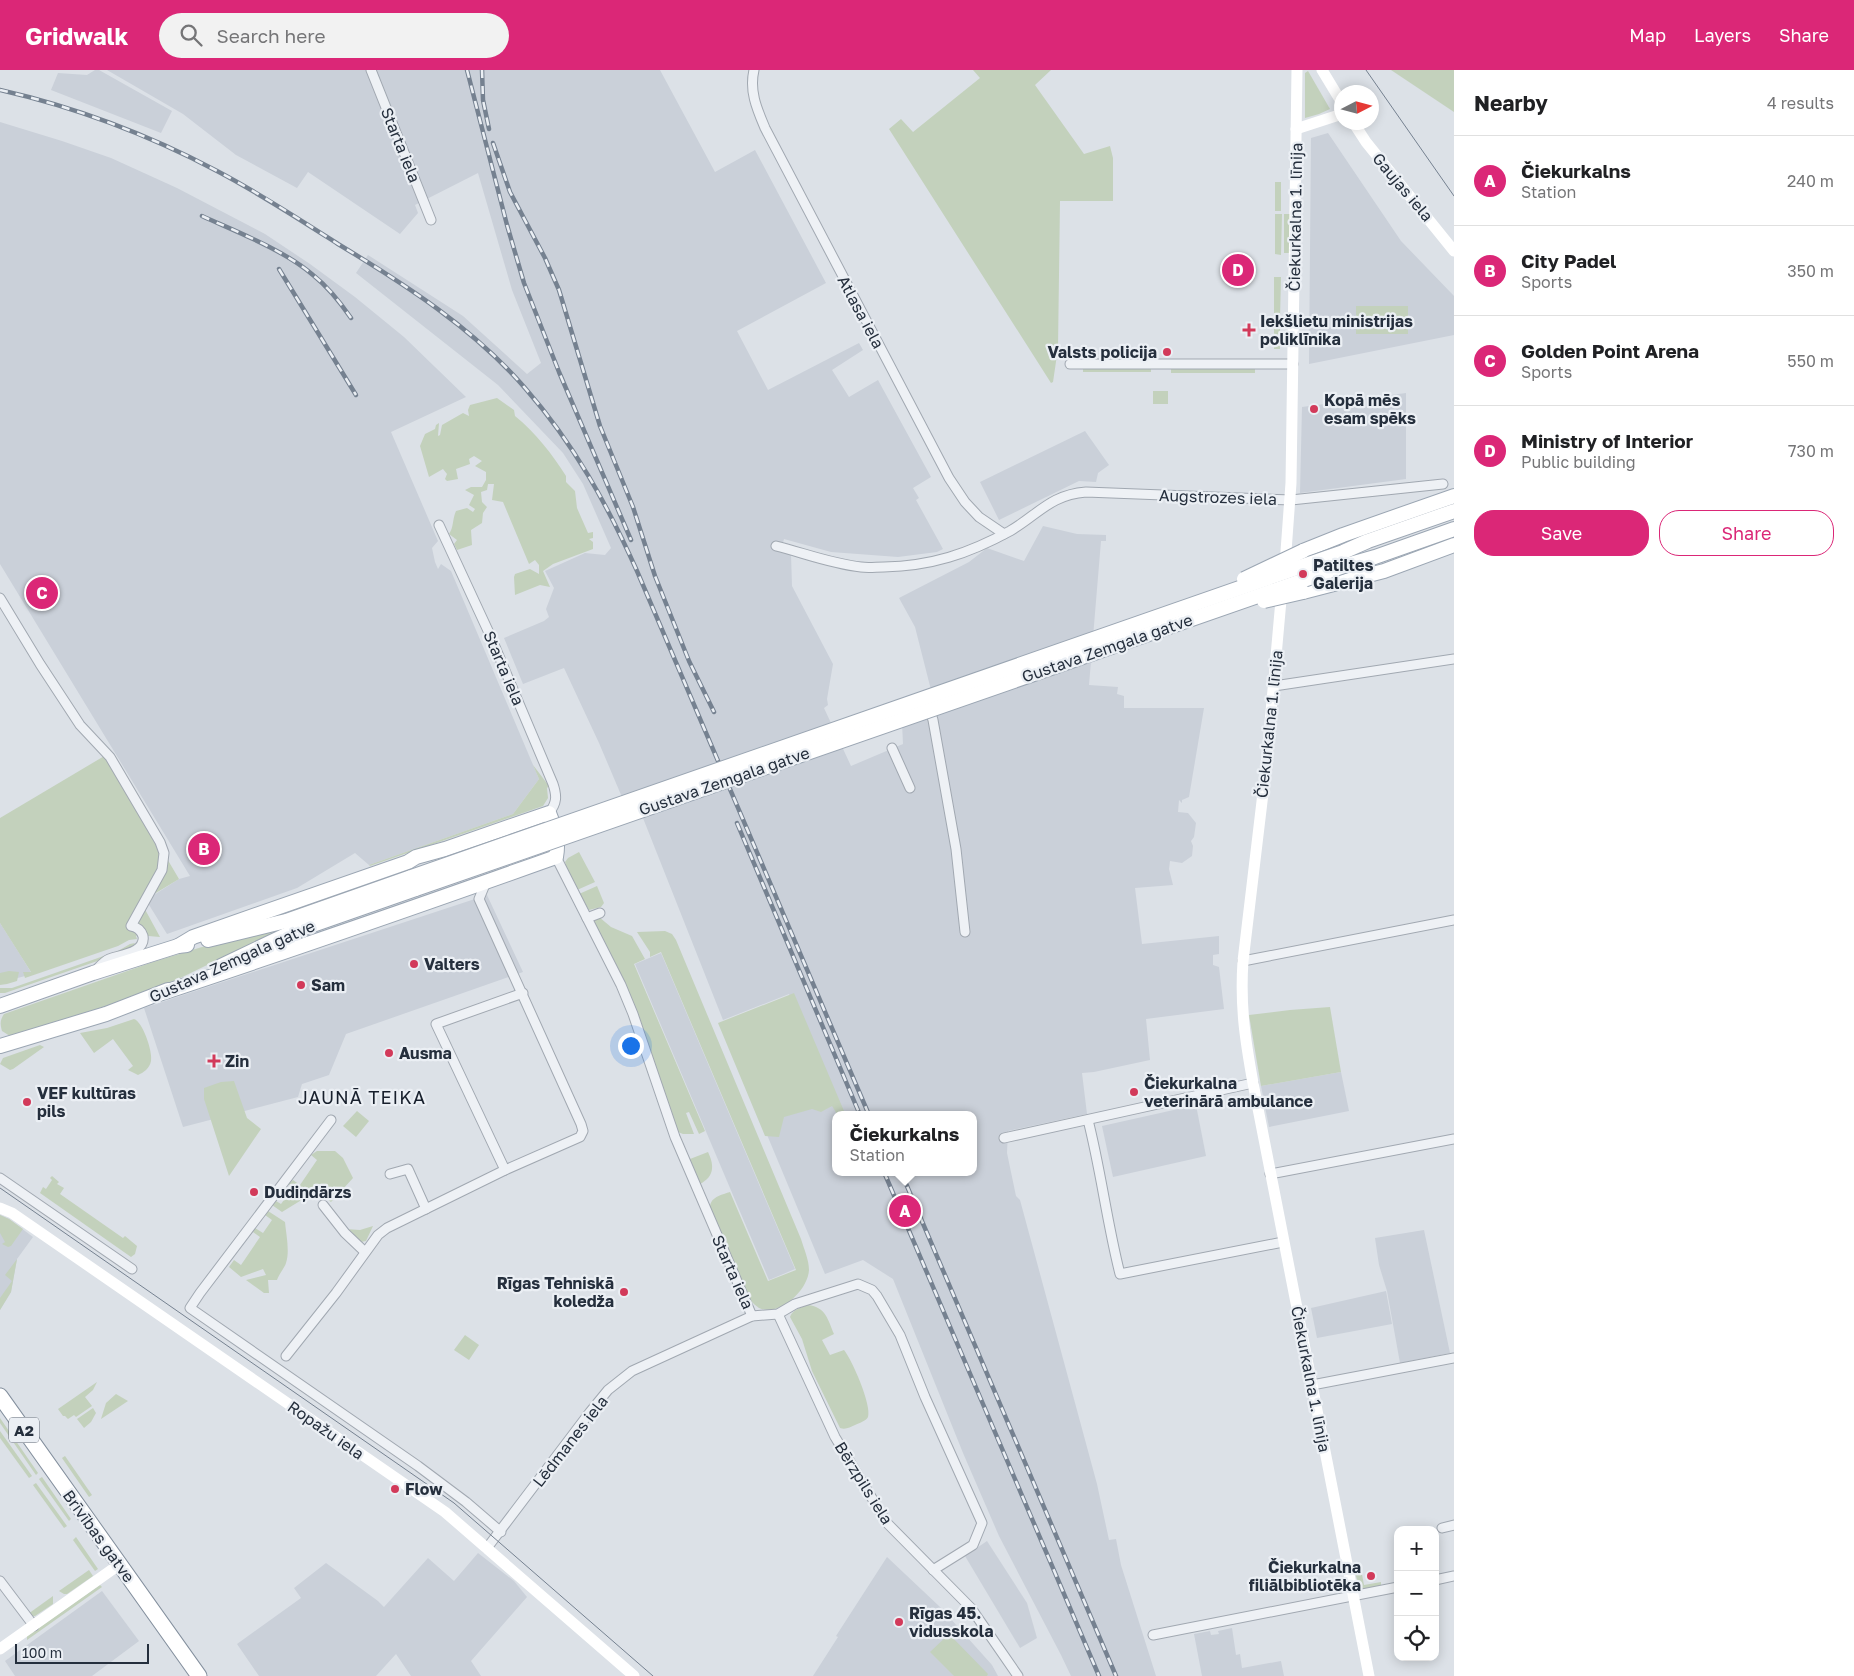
<!DOCTYPE html>
<meta charset="utf-8">
<style>
body{margin:0;font-family:"Golos Text",sans-serif;background:#f2f2f2;color:#202124}
.controls{position:absolute;right:15px;bottom:15px;display:grid;overflow:hidden;border-radius:10px;box-shadow:0 2px 12px #0003}
.controls button{width:45px;height:45px;display:grid;place-items:center;padding:0;border:0;border-bottom:1px solid #e0e0e0;background:#fff;color:#202124;font:25px sans-serif}
.compass{position:absolute;left:1334px;top:15px;width:45px;height:45px;border-radius:50%;background:#fff;box-shadow:0 2px 12px #0003;rotate:84deg}
.scale{position:absolute;left:15px;bottom:12px;width:134px;box-sizing:border-box;padding-left:5px;border:2px solid #252f3d;border-top:0;font-size:14px;line-height:18px;white-space:nowrap;color:#252f3d;-webkit-text-stroke:4px #ebeff4;paint-order:stroke}
.you{position:absolute;left:630px;top:975px;width:18px;height:18px;margin:-12px;border:4px solid #fff;border-radius:50%;background:#1a73e8;box-shadow:0 0 0 8px #1a73e833}
.badge{display:grid;place-items:center;width:32px;height:32px;border-radius:50%;background:#db2777;color:#fff;font-size:16px;font-weight:700}
.pin{position:absolute;translate:-50% -50%;border:2px solid #fff;box-shadow:0 1px 5px #0006}
.popup{position:absolute;left:832px;top:1041px;width:145px;height:65px;box-sizing:border-box;display:grid;place-content:center;border-radius:10px;background:#fff;filter:drop-shadow(0 1px 4px #0005);font-size:16px;white-space:nowrap;color:#757577}
.popup b{font-size:19px;color:#202124}
.popup::after{content:'';position:absolute;left:50%;top:100%;margin-left:-10px;border:10px solid transparent;border-top-color:#fff}
.list{margin:0;padding:0;list-style:none}
h2{display:flex;justify-content:space-between;align-items:center;height:65px;margin:0;padding:0 20px;font-size:21px}
h2 small{font-size:16px;font-weight:400;color:#757577}
.list li{display:grid;grid-template-columns:32px 1fr auto;gap:15px;align-items:center;box-sizing:border-box;height:90px;padding:0 20px;border-top:1px solid #e0e0e0}
.list b{display:block;font-size:19px;white-space:nowrap}
.list p{margin:0;font-size:16px;white-space:nowrap;color:#757577}
.list em{font-size:16px;font-style:normal;color:#757577}
.actions{display:flex;gap:10px;padding:15px 20px}
.actions a{flex:1;padding:11px 0;border:1px solid #db2777;border-radius:20px;text-align:center;font-size:18px;color:#db2777}
.actions .main{background:#db2777;color:#fff}
.icon{flex:none;width:28px;height:28px;fill:none;stroke:currentColor;stroke-width:2;stroke-linecap:round;stroke-linejoin:round}
.map{position:relative;flex:none;width:1454px;height:1606px;overflow:hidden}
header{display:flex;align-items:center;gap:30px;box-sizing:border-box;height:70px;padding:0 25px;background:#db2777;color:#fff}
header strong{font-size:24px}
nav{display:flex;gap:28px;margin-inline-start:auto;font-size:18px}
.search{width:350px;height:45px;background:#f2f2f2;display:flex;align-items:center;gap:12px;box-sizing:border-box;padding:0 18px;border-radius:28px;color:#757577;font-size:19px}
main{display:flex}
aside{flex:1;background:#fff}
.map>svg:first-child{display:block}
.built{fill:#cad0d9;fill-rule:evenodd}
.green{fill:#c3d1bc}
.lines{fill:none;stroke-linecap:round;stroke-linejoin:round}
.street-casing{stroke:#a1a8b1;stroke-width:11}
.primary-casing{stroke:#9ba6b3;stroke-width:16}
.highway-casing{stroke:#838f9d;stroke-width:17}
.street{stroke:#eef1f5;stroke-width:9}
.secondary{stroke:#fff;stroke-width:11}
.primary{stroke:#fff;stroke-width:14}
.highway{stroke:#fff;stroke-width:15}
.tram{stroke:#758190;stroke-width:1}
.rail-casing{stroke:#758190;stroke-width:4.5}
.rail{stroke:#ebeff4;stroke-width:2.5;stroke-dasharray:8;stroke-linecap:butt}
.primary-bridge-casing{stroke:#9ba6b3;stroke-width:16;stroke-linecap:butt}
.primary-bridge{stroke:#fff;stroke-width:14}
.poi-dot{fill:#d23a5a;stroke:#ebeff4;stroke-width:2}
.labels{text-anchor:middle;dominant-baseline:central;stroke-width:4.5;stroke-linejoin:round;paint-order:stroke}
.shield{fill:#ebeff4;stroke:#606974;stroke-width:1}
.shield-label{font-size:15px;font-weight:bold;fill:#252f3d}
.street-label{font-size:16px;fill:#252f3d;stroke:#ebeff4}
.poi-label{font-size:16px;font-weight:bold;fill:#252f3d;stroke:#ebeff4;text-anchor:start}
.neighbourhood-label{font-size:18px;letter-spacing:1px;fill:#18202d;stroke:#ebeff4}
</style>
<header>
<strong>Gridwalk</strong>
<div class="search"><svg class="icon" aria-label="search" viewBox="0 0 24 24"><circle cx="10" cy="10" r="6"/><path d="M15 15l6 6"/></svg>Search here</div>
<nav><a>Map</a><a>Layers</a><a>Share</a></nav>
</header>
<main>
<div class="map">
<svg width="1454" height="1606" viewBox="0 0 1454 1606">
<rect width="100%" height="100%" fill="#dce1e7"/>
<g class="built">
<polygon points="95,0 99,0 172,41 161,63 51,20 58,3 87,5"/>
<path d="M107,0H660L715,102L755,80L826,213L737,261L768,320L859,273L863,280L832,300L849,327L878,310L931,407L913,418L919,428L916,430L943,479L937,482L898,487L831,482L784,469L781,480L791,484L792,516L833,594L827,629L828,635L824,638L851,696L903,674L901,632L931,620L915,557L899,528L969,492L987,478L1024,491L1043,456L1077,464L1106,465V471H1101L1089,615L1118,617L1117,624L1124,626V638H1204L1189,727L1182,730V733L1179,730L1178,742L1188,743L1196,753L1194,767L1191,771L1193,776L1192,786L1182,793L1170,791L1169,799L1173,815L1135,818L1142,874L1219,866V884L1213,885V895L1219,897L1224,939L1146,949L1150,990L1094,1002L1082,1003L1087,1044L1008,1061L1007,1083L1016,1126L1020,1130L1097,1414L1109,1470L1116,1469L1121,1495L1156,1606H1071L1061,1585L999,1466L963,1383L893,1209L863,1190L825,1204L760,1048L830,1019L789,924L723,950L641,743L630,746L599,673L564,598L523,614L504,568L544,551L549,547L546,539L554,518L545,501L585,483L605,485L611,478L583,414L563,383L498,315L356,203L368,185L463,246L527,304L541,293L512,220L478,103L415,135L418,143L400,164L308,102L297,118L236,85L183,44ZM836,1045H974V1102H836Z"/>
<polygon points="0,52 62,71 111,88 177,118 265,164 310,194 355,227 404,267 466,327 391,362 438,471 432,478 435,492 438,499 441,494 451,501 539,709 513,744 369,795 355,783 297,818 167,864 146,830 179,809 190,806 0,494"/>
<polygon points="1328,63 1401,171 1454,226 1454,265 1309,294 1311,68"/>
<polygon points="1406,323 1406,409 1300,423 1302,337"/>
<polygon points="1085,361 1109,395 1098,403 1096,412 1079,411 999,450 980,412"/>
<polygon points="487,825 523,902 346,964 329,1005 302,1014 298,1027 183,1057 144,938"/>
<polygon points="0,853 19,883 32,904 0,913"/>
<polygon points="661,883 795,1199 769,1210 635,894"/>
<polygon points="1341,1002 1349,1041 1269,1057 1261,1016"/>
<polygon points="1196,1035 1206,1086 1113,1107 1102,1056"/>
<polygon points="0,1145 9,1149 33,1167 17,1189 11,1222 0,1240"/>
<polygon points="1424,1160 1450,1283 1400,1293 1387,1221 1379,1195 1375,1168"/>
<polygon points="1386,1221 1392,1254 1317,1268 1311,1238"/>
<polygon points="987,1471 1027,1533 1037,1568 1020,1578 965,1486"/>
<polygon points="478,1483 514,1511 527,1527 471,1591 481,1606 411,1606 396,1584 376,1606 259,1606 237,1574 301,1528 294,1518 326,1493 378,1531 384,1537 428,1488 454,1511"/>
<polygon points="887,1487 940,1537 992,1595 998,1606 813,1606 838,1567 836,1566"/>
<polygon points="102,1521 139,1571 92,1606 15,1606 5,1591"/>
<polygon points="1232,1558 1236,1585 1240,1584 1242,1598 1281,1591 1284,1606 1202,1606 1194,1564 1210,1561 1211,1565 1219,1564 1218,1561"/>
</g>
<g class="green">
<polygon points="973,0 1051,0 1035,15 1084,84 1110,76 1113,88 1113,131 1060,131 1058,278 1053,312 1051,313 889,59 901,49 913,62 980,8"/>
<polygon points="1391,0 1454,0 1454,42"/>
<polygon points="1308,1 1330,39 1319,44 1305,48 1305,3"/>
<rect x="1275" y="112" width="6" height="29"/>
<polygon points="1275,144 1282,144 1281,185 1275,184"/>
<rect x="1284" y="144" width="6" height="39"/>
<polygon points="1274,207 1281,207 1280,249 1274,249"/>
<rect x="1356" y="236" width="52" height="28"/>
<rect x="1274" y="251" width="6" height="28"/>
<polygon points="1083,297 1151,298 1151,302 1083,302"/>
<polygon points="1171,298 1255,299 1255,303 1171,303"/>
<rect x="1153" y="321" width="15" height="13"/>
<path d="M497,328L514,340L515,346C536,363 552,384 566,406V412L575,421L577,438L588,463L593,462V468L589,469L593,472V479L553,494L543,501L550,517L540,515L515,525L514,507L515,504L530,499L539,504V495L535,490L529,494L503,432L492,430L494,414H488L487,420L481,422L482,432L487,437L483,443L482,453L471,460L472,475L457,480L454,474L457,470L449,464C454,457 452,450 456,441L467,438L473,442L475,439L469,435L474,425L465,420L471,417H482L486,410V402L475,396L482,391L474,386L469,389L470,394L456,399L458,409L447,411L445,409L447,404L443,399L429,407L420,376L425,364L435,359L436,355L439,353L438,366L440,365L442,355L463,343L469,346L468,340L470,335Z"/>
<polygon points="106,685 179,809 141,832 160,867 137,865 136,866 137,869 129,870 118,876 25,908 23,902 31,902 0,853 0,748"/>
<polygon points="533,695 549,716 547,718 548,728 543,736 370,796 369,795 513,744 539,709"/>
<polygon points="579,782 595,812 577,820 567,799 565,792 568,788"/>
<polygon points="597,816 604,833 601,837 589,840 579,824"/>
<polygon points="599,847 611,857 632,866 645,889 634,894 705,1061 699,1064 689,1042 686,1043 694,1064 683,1064 678,1062 643,959 623,908 595,854 595,849"/>
<path d="M281,859L168,914L122,931L10,966L2,961C0,954 0,950 4,944L153,892L202,877Z"/>
<path d="M665,861L672,864L676,870L801,1169C804,1179 809,1190 809,1200C808,1220 780,1247 759,1238C756,1236 753,1233 750,1230L710,1138C710,1127 721,1125 730,1122L768,1211L796,1200L661,882L650,887V882L637,862Z"/>
<polygon points="135,873 132,879 5,923 0,923 0,918 12,918 118,881 130,874"/>
<polygon points="9,901 19,902 17,911 7,914 0,915 0,903"/>
<polygon points="794,923 844,1041 837,1044 832,1036 821,1042 812,1039 784,1047 779,1067 765,1066 718,953"/>
<polygon points="1330,937 1341,1002 1261,1016 1249,945 1290,940"/>
<path d="M134,949C143,952 153,982 151,991C150,998 143,1003 138,1005L128,1000L133,996L113,969L94,983L80,963L107,958Z"/>
<polygon points="40,975 44,977 13,999 10,1000 0,994 3,988"/>
<polygon points="234,1011 247,1048 261,1059 229,1106 204,1029 204,1018 221,1012"/>
<polygon points="357,1041 369,1051 356,1067 343,1056"/>
<polygon points="317,1081 335,1081 343,1088 353,1108 331,1132 325,1127 308,1126 282,1142 272,1135 276,1131 281,1134 293,1118 288,1114 293,1110 300,1115 317,1090 311,1085"/>
<path d="M708,1082C714,1095 715,1106 700,1114L690,1089Z"/>
<polygon points="52,1106 59,1112 57,1114 64,1118 60,1124 123,1168 125,1166 137,1176 135,1184 131,1187 40,1123 43,1117 46,1119 52,1110 50,1108"/>
<path d="M268,1141L285,1152C286,1164 290,1181 286,1193C285,1197 279,1204 277,1210H268L269,1223H264L246,1210L266,1205L263,1199L241,1207L229,1197L234,1190L241,1195L260,1167L253,1162L255,1158L263,1163L272,1150L265,1145Z"/>
<polygon points="0,1145 9,1149 23,1159 11,1176 8,1177 2,1174 5,1172 0,1163"/>
<polygon points="373,1156 366,1171 361,1172 346,1159 360,1160"/>
<polygon points="17,1189 11,1222 0,1240 0,1228 12,1211 5,1205"/>
<path d="M808,1235C826,1237 828,1250 834,1264L822,1270L830,1285L844,1280C852,1290 872,1335 868,1347C866,1351 859,1353 855,1355C850,1357 846,1360 840,1358L812,1301L802,1269L790,1247C793,1239 800,1238 808,1235Z"/>
<polygon points="465,1265 479,1275 469,1290 454,1280"/>
<polygon points="97,1312 93,1320 85,1327 92,1336 76,1347 74,1345 68,1349 65,1346 63,1346 58,1339"/>
<polygon points="116,1324 128,1331 101,1349 106,1333"/>
<polygon points="93,1338 96,1343 91,1352 84,1358 77,1349"/>
<polygon points="0,1348 38,1403 36,1405 0,1353"/>
<polygon points="0,1361 32,1406 29,1408 0,1368"/>
<polygon points="65,1386 92,1425 89,1427 62,1388"/>
<polygon points="42,1407 71,1449 69,1451 39,1409"/>
<polygon points="36,1413 67,1456 64,1458 33,1415"/>
<polygon points="76,1467 98,1499 95,1501 73,1470"/>
<polygon points="1361,1499 1364,1515 1381,1512 1381,1516 1360,1519 1355,1503"/>
<polygon points="89,1500 93,1506 67,1524 64,1524 59,1521"/>
<polygon points="100,1515 102,1517 27,1570 27,1566"/>
<polygon points="53,1526 53,1534 35,1546 29,1546 28,1544"/>
<polygon points="949,1564 988,1604 987,1606 954,1606 930,1582"/>
</g>
<g class="lines">
<g class="street-casing">
<g id="street">
<polyline points="371,0 431,150"/>
<path d="M754,0C749,21 757,39 765,58L949,408L965,432L979,447L1004,464"/>
<polyline points="1070,294 1293,294"/>
<path d="M439,455L490,565L553,714C557,726 557,733 549,743"/>
<path d="M776,476C804,483 832,494 861,497C868,498 876,497 884,497C931,496 968,484 1010,461C1039,444 1050,425 1086,422L1291,430L1443,414"/>
<path d="M0,528L40,594L80,655L110,687L160,772L164,783L162,800L131,856C137,857 141,860 143,866C146,883 119,885 109,889C104,891 100,896 96,900"/>
<polyline points="1274,616 1454,589"/>
<polyline points="928,635 933,650 956,779 965,862"/>
<polyline points="892,678 910,718"/>
<polyline points="556,787 621,915 633,944 675,1067 752,1246"/>
<polyline points="587,848 600,843"/>
<polyline points="1243,891 1454,850"/>
<polyline points="331,1050 200,1223 190,1238 418,1396 466,1432 501,1462"/>
<path d="M1088,1050C1101,1101 1107,1153 1120,1204L1283,1172"/>
<polyline points="1004,1068 1253,1013"/>
<polyline points="505,1100 436,954 523,923"/>
<polyline points="390,1104 408,1099 426,1139"/>
<polyline points="1270,1104 1454,1069"/>
<polyline points="0,1108 132,1199"/>
<polyline points="323,1135 345,1163 365,1182"/>
<polyline points="778,1244 835,1367 887,1453 971,1538 1018,1606"/>
<polyline points="286,1286 336,1223 378,1165 387,1158 505,1100 580,1067 583,1061 581,1054 479,829 486,812"/>
<polyline points="1312,1315 1454,1288"/>
<polyline points="1442,1458 1454,1455"/>
<polyline points="487,1478 590,1342 608,1320 632,1301 752,1246 778,1244 795,1234 858,1214 872,1220 877,1226 900,1265 925,1327 982,1453 973,1475 933,1500"/>
<polyline points="1435,1510 1454,1506"/>
<polyline points="0,1511 34,1556"/>
<polyline points="1153,1565 1398,1517"/>
</g>
</g>
<g class="primary-casing">
<g id="primary">
<polyline points="1303,481 1343,465 1454,426"/>
<polyline points="1343,482 1368,471 1454,441"/>
<polyline points="1347,495 1375,487 1454,459"/>
<polyline points="1303,522 1384,501 1454,475"/>
<polyline points="208,870 286,851 411,807"/>
<polyline points="221,896 290,863 416,819"/>
<path d="M159,924C292,880 424,834 556,787C559,771 555,758 549,743L445,779L416,787L408,792L193,867L178,876"/>
<polyline points="0,936 93,903 178,876 187,875"/>
<polyline points="0,976 106,944 168,920"/>
</g>
</g>
<g class="highway-casing">
<polyline id="highway" points="0,1326 199,1606"/>
</g>
<use href="#street" class="street"/>
<g class="secondary">
<polyline points="1322,0 1342,33"/>
<polyline points="1353,52 1366,72 1454,181"/>
<polyline points="1296,59 1342,44"/>
<polyline points="1285,495 1291,413 1297,0"/>
<path d="M1282,519L1266,698L1243,891C1240,936 1245,969 1253,1013L1369,1606"/>
<polyline points="0,1138 12,1143 445,1442 634,1606"/>
<polyline points="0,1579 120,1494"/>
</g>
<use href="#primary" class="primary"/>
<use href="#highway" class="highway"/>
<g class="tram">
<polyline points="1366,0 1454,126"/>
<polyline points="0,1118 454,1433 653,1606"/>
</g>
<g class="rail-casing">
<g id="rail">
<polyline points="467,0 507,155 524,213 559,302 631,470"/>
<polyline points="482,0 483,30 489,59"/>
<path d="M0,20C75,37 149,65 217,101C259,123 299,149 338,174C406,215 473,258 525,318C574,374 607,434 637,501L869,1045"/>
<polyline points="493,73 510,122 545,188 559,220 600,356 633,437 655,506 689,591 714,642"/>
<path d="M202,146C237,162 284,180 313,205C328,217 340,232 351,248"/>
<polyline points="279,199 356,325"/>
<polyline points="737,753 860,1045"/>
<polyline points="884,1102 1099,1606"/>
<polyline points="901,1102 1116,1606"/>
</g>
</g>
<use href="#rail" class="rail"/>
<g class="primary-bridge-casing">
<g id="primary-bridge">
<polyline points="1244,509 1303,481"/>
<polyline points="1264,531 1303,522"/>
<polyline points="411,807 1343,482"/>
<polyline points="416,819 1347,495"/>
</g>
</g>
<use href="#primary-bridge" class="primary-bridge"/>
</g>
<g class="poi-dot">
<path d="M1246.5 252.5h5v5h5v5h-5v5h-5v-5h-5v-5h5z"/>
<circle cx="1167" cy="282" r="5"/>
<circle cx="1314" cy="339" r="5"/>
<circle cx="1303" cy="504" r="5"/>
<circle cx="414" cy="894" r="5"/>
<circle cx="301" cy="915" r="5"/>
<circle cx="389" cy="983" r="5"/>
<path d="M211.5 983.5h5v5h5v5h-5v5h-5v-5h-5v-5h5z"/>
<circle cx="1134" cy="1022" r="5"/>
<circle cx="27" cy="1032" r="5"/>
<circle cx="254" cy="1122" r="5"/>
<circle cx="624" cy="1222" r="5"/>
<circle cx="395" cy="1419" r="5"/>
<circle cx="1371" cy="1506" r="5"/>
<circle cx="899" cy="1552" r="5"/>
</g>
<g class="labels">
<rect class="shield" x="9" y="1347.5" width="30" height="25" rx="4"/>
<g class="shield-label">
<text x="24" y="1360">A2</text>
</g>
<g class="street-label">
<text transform="translate(401 75) rotate(68)">Starta iela</text>
<text transform="translate(1403 117) rotate(50)">Gaujas iela</text>
<text transform="translate(1295 147) rotate(-89)">Čiekurkalna 1. līnija</text>
<text transform="translate(861 242) rotate(62)">Atlasa iela</text>
<text transform="translate(1218 427) rotate(2)">Augstrozes iela</text>
<text transform="translate(1107 578) rotate(-19)">Gustava Zemgala gatve</text>
<text transform="translate(504 598) rotate(67)">Starta iela</text>
<text transform="translate(1269 654) rotate(-84)">Čiekurkalna 1. līnija</text>
<text transform="translate(724 711) rotate(-19)">Gustava Zemgala gatve</text>
<text transform="translate(232 891) rotate(-24)">Gustava Zemgala gatve</text>
<text transform="translate(733 1202) rotate(66)">Starta iela</text>
<text transform="translate(1311 1309) rotate(79)">Čiekurkalna 1. līnija</text>
<text transform="translate(326 1360) rotate(35)">Ropažu iela</text>
<text transform="translate(570 1371) rotate(-52)">Lēdmanes iela</text>
<text transform="translate(864 1413) rotate(58)">Bērzpils iela</text>
<text transform="translate(99 1466) rotate(54)">Brīvības gatve</text>
</g>
<g class="poi-label">
<text x="1260" y="251">Iekšlietu ministrijas<tspan x="1260" dy="18">poliklīnika</tspan></text>
<text x="1157" y="282" text-anchor="end">Valsts policija</text>
<text x="1324" y="330">Kopā mēs<tspan x="1324" dy="18">esam spēks</tspan></text>
<text x="1313" y="495">Patiltes<tspan x="1313" dy="18">Galerija</tspan></text>
<text x="424" y="894">Valters</text>
<text x="311" y="915">Sam</text>
<text x="399" y="983">Ausma</text>
<text x="225" y="991">Zin</text>
<text x="1144" y="1013">Čiekurkalna<tspan x="1144" dy="18">veterinārā ambulance</tspan></text>
<text x="37" y="1023">VEF kultūras<tspan x="37" dy="18">pils</tspan></text>
<text x="264" y="1122">Dudiņdārzs</text>
<text x="614" y="1213" text-anchor="end">Rīgas Tehniskā<tspan x="614" dy="18">koledža</tspan></text>
<text x="405" y="1419">Flow</text>
<text x="1361" y="1497" text-anchor="end">Čiekurkalna<tspan x="1361" dy="18">filiālbibliotēka</tspan></text>
<text x="909" y="1543">Rīgas 45.<tspan x="909" dy="18">vidusskola</tspan></text>
</g>
<g class="neighbourhood-label">
<text x="362" y="1027">JAUNĀ TEIKA</text>
</g>
</g>
</svg>
<div class="controls">
<button>+</button>
<button>−</button>
<button><svg class="icon" aria-label="locate" viewBox="0 0 24 24"><circle cx="12" cy="12" r="6"/><path d="M12 2v4M12 18v4M2 12h4M18 12h4"/></svg></button>
</div>
<svg class="compass" viewBox="-18 -18 36 36"><path d="M0-13l5 13h-10z" fill="#e53935"/><path d="M0 13l5-13h-10z" fill="#757577"/></svg>
<div class="scale">100 m</div>
<div class="you"></div>
<div class="pin badge" style="left:905px;top:1141px">A</div>
<div class="popup"><b>Čiekurkalns</b>Station</div>
<div class="pin badge" style="left:204px;top:779px">B</div>
<div class="pin badge" style="left:42px;top:523px">C</div>
<div class="pin badge" style="left:1238px;top:200px">D</div>
</div>
<aside>
<h2>Nearby<small>4 results</small></h2>
<ul class="list">
<li><span class="badge">A</span><div><b>Čiekurkalns</b><p>Station</p></div><em>240 m</em></li>
<li><span class="badge">B</span><div><b>City Padel</b><p>Sports</p></div><em>350 m</em></li>
<li><span class="badge">C</span><div><b>Golden Point Arena</b><p>Sports</p></div><em>550 m</em></li>
<li><span class="badge">D</span><div><b>Ministry of Interior</b><p>Public building</p></div><em>730 m</em></li>
</ul>
<div class="actions"><a class="main">Save</a><a>Share</a></div>
</aside>
</main>
